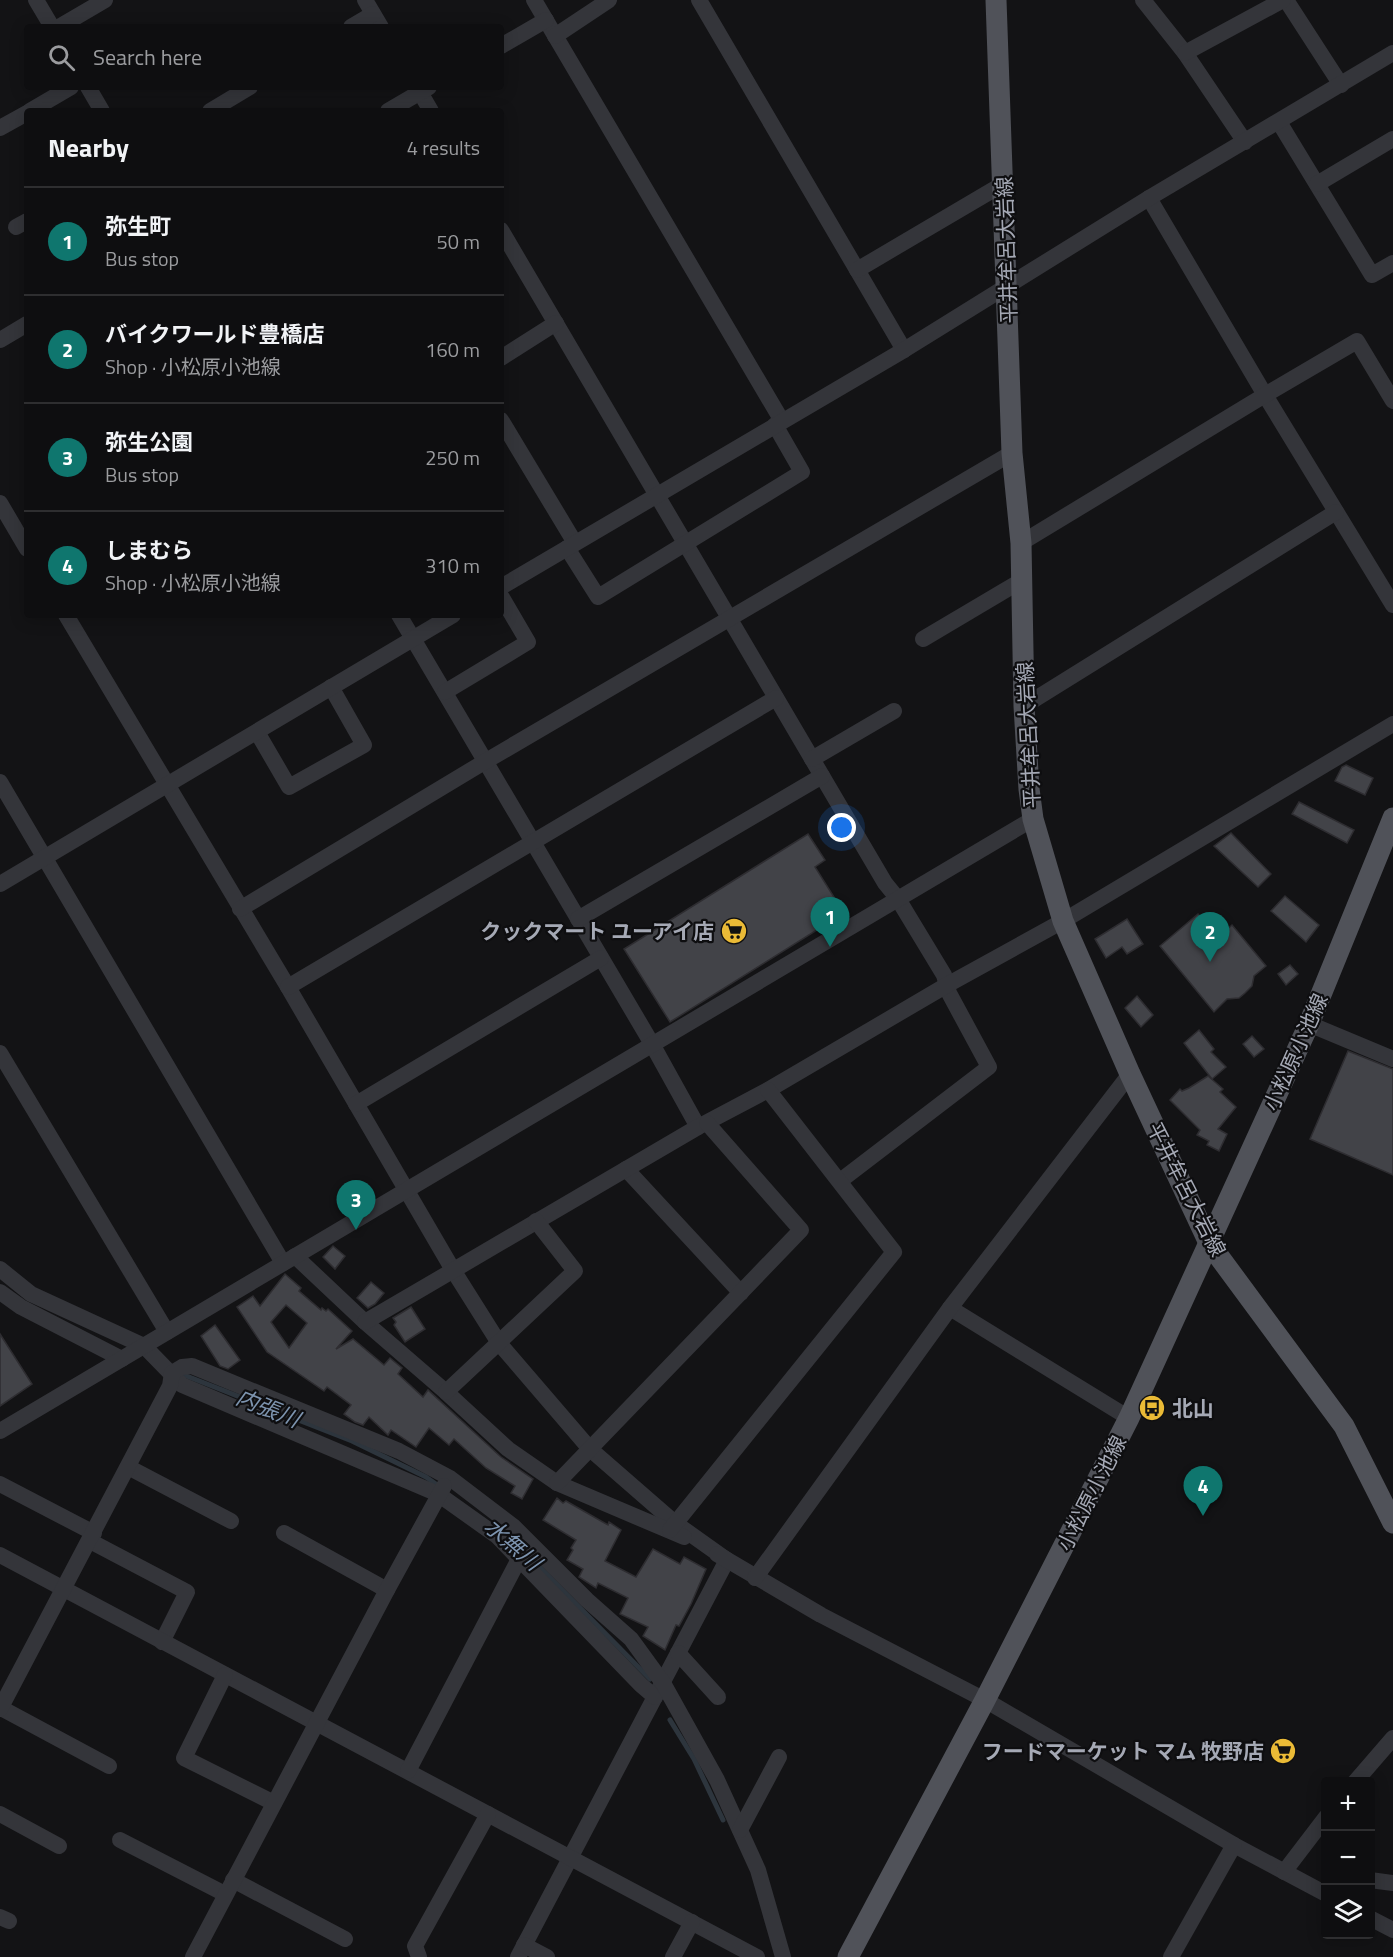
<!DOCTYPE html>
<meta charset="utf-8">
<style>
body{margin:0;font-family:"Titillium Web","Noto Sans JP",sans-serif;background:#171719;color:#f1f3f6}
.controls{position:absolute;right:18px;bottom:18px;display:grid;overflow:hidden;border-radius:6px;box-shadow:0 3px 15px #0003}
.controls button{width:54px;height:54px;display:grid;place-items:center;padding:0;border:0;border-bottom:2px solid #2e2e30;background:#0e0e10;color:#f1f3f6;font:30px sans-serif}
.you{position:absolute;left:842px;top:828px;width:21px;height:21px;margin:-15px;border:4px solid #fff;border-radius:50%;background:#1a73e8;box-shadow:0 0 0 9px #1a73e833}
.badge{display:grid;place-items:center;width:39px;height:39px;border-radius:50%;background:#0f766e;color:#fff;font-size:20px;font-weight:700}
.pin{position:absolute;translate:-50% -50px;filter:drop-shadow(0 2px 3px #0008)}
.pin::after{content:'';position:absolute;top:32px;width:21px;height:18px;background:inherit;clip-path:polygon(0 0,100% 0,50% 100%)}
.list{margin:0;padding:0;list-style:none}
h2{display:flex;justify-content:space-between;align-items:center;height:78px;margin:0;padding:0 24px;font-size:26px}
h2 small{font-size:20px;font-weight:400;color:#9b9c9f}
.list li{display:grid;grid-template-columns:39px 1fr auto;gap:18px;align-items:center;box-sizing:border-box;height:108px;padding:0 24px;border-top:2px solid #2e2e30}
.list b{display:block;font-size:22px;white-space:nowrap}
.list p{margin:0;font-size:20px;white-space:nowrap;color:#9b9c9f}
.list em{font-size:20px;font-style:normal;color:#9b9c9f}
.icon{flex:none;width:33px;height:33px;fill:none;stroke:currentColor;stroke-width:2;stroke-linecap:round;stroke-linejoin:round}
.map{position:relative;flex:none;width:1393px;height:1957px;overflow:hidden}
.search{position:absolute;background:#0e0e10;box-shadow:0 3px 15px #0003;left:24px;top:24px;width:480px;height:66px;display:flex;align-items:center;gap:15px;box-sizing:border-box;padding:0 21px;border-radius:6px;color:#9b9c9f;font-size:22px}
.panel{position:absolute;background:#0e0e10;box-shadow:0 3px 15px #0003;left:24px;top:108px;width:480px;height:510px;border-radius:6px}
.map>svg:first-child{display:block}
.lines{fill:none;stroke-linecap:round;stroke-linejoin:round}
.stream{stroke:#2d353d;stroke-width:5}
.building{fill:#424348;stroke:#2e2d31;stroke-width:1.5;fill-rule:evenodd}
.minor{stroke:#34353a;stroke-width:16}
.major{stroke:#505259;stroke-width:21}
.labels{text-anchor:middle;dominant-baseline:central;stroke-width:4.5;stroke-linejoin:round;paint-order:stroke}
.street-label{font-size:21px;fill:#a5a9b5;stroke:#0e0e10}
.poi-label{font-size:21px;font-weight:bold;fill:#a5a9b5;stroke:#0e0e10;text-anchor:end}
.water-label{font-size:22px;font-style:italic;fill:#7d94af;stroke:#0e0e10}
</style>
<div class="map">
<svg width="1393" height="1957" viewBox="0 0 1393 1957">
<rect width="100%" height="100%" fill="#131315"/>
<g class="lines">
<g class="stream">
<polyline points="184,1375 352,1441 426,1477 440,1487"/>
<polyline points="526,1553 650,1679"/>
<polyline points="670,1720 694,1759 723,1820"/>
</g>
</g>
<g class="building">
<polygon points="1346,765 1373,778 1365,795 1335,781 1342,767"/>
<polygon points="1299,802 1354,830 1347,843 1292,814"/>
<polygon points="1231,833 1271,874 1258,887 1214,846"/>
<polygon points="808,834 825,860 815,867 844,913 670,1022 624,949"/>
<polygon points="1285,896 1319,925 1306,942 1271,911"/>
<polygon points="1198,914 1218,937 1232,925 1266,966 1254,976 1252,986 1245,993 1239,998 1227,999 1214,1012 1160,946"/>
<polygon points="1127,919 1143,944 1127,954 1122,947 1106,958 1095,939"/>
<polygon points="1290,965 1298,974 1286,985 1278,974"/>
<polygon points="1137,996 1153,1015 1141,1027 1125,1008"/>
<polygon points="1199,1030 1214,1049 1211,1052 1226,1067 1212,1079 1184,1043"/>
<polygon points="1252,1036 1264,1049 1254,1057 1243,1044"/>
<polygon points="1348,1051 1393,1069 1393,1175 1310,1139"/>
<polygon points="1208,1076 1223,1089 1220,1092 1236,1107 1218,1129 1227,1134 1219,1151 1207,1145 1209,1141 1197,1135 1200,1130 1170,1100 1180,1089 1182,1091 1189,1088"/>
<polygon points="333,1246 345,1256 335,1269 323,1257"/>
<path d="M285,1274L301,1288L299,1291L321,1310L322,1308L326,1311L328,1309L352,1331L336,1349L353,1339L384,1365L390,1358L402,1368L398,1374L423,1397L428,1390L501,1457L533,1479L522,1499L511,1493L515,1486L486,1468L454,1439L449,1445L429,1428L416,1447L391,1430L388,1435L369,1417L363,1425L355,1422L344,1414L351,1405L327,1387L324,1391L267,1352L237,1307L253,1296L260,1306ZM286,1305L307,1323L289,1348L271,1322Z"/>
<polygon points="371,1282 384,1293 375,1304 368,1308 357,1298"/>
<polygon points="411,1307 425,1329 405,1342 394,1325 396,1322 393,1318"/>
<polygon points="215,1325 240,1360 228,1369 220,1366 201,1336"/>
<polygon points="0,1334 32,1384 0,1406"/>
<polygon points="557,1498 563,1503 566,1501 608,1525 609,1522 621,1530 605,1561 636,1577 653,1549 680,1564 684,1557 706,1569 691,1604 679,1626 676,1625 665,1650 643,1636 648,1627 620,1614 628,1598 598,1583 596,1588 579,1577 583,1569 567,1560 573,1550 571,1548 576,1540 543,1520"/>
</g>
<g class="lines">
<g class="minor">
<polyline points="36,0 52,27"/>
<polyline points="365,0 381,27"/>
<polyline points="534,0 782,421"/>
<polyline points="699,0 904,350"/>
<polyline points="1143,0 1185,53 1245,142"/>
<polyline points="1286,0 1341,85"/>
<polyline points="59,27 105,0"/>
<polyline points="351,27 373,14"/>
<polyline points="555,36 609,0"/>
<polyline points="501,46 546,20"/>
<polyline points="1185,53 1283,0"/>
<polyline points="88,87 102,111"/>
<polyline points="417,87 431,111"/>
<polyline points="30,111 71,87"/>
<polyline points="210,111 250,87"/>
<polyline points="388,111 429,87"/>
<polyline points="1279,122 1372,275 1393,263"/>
<polyline points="0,128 27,113"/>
<polyline points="1317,184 1393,139"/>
<polyline points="1149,198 1265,395 1393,605"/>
<polyline points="16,227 27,221"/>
<polyline points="501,230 885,883 898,899 944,975 949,993 989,1067 840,1181"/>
<polyline points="857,270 1003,184"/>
<polyline points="0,340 27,324"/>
<polyline points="501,358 556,323"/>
<polyline points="501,420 575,543"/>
<polyline points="0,503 27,549"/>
<polyline points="1021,543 1265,395 1357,341 1393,401"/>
<polyline points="567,548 598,597 802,472 775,425"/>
<polyline points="501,587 904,350 1149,198 1393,53"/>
<polyline points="66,615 288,987 453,1270 499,1343 590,1449 675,1523 727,1560 518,1957"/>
<polyline points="399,615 652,1044 698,1127"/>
<polyline points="923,639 1021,581"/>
<polyline points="445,692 528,642 501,596"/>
<polyline points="1024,706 1336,512"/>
<polyline points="257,732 289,787 364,745 331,687"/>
<polyline points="812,759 894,711"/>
<polyline points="0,782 283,1263"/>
<polyline points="0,884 453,615"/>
<polyline points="240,909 486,761 1012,453"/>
<polyline points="578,919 822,776"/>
<polyline points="288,987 776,698"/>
<polyline points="1309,1024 1393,1059"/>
<polyline points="0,1053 167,1332"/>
<polyline points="356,1104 601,958"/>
<polyline points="626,1169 741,1293"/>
<polyline points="295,1256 365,1322 446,1392 508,1449 557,1483 684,1537"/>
<polyline points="0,1269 31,1294 144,1346 182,1385 438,1494 497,1536 641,1685 655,1697"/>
<polyline points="0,1292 21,1307 122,1359"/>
<polyline points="950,1308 1129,1418"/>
<polyline points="365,1322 698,1127 768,1090 947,985 1063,921 1393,724"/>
<polyline points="446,1392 575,1271 536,1221"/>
<polyline points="0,1431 1033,819"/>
<polyline points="128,1467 231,1521"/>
<polyline points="557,1483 801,1230 707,1123"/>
<polyline points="0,1484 94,1533"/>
<polyline points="670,1530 894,1252 768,1090"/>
<polyline points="284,1533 387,1590"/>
<polyline points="90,1541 187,1592 162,1642"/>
<polyline points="717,1554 821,1615 985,1700 1234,1845 1326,1894"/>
<polyline points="0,1555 757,1957"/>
<polyline points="755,1578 950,1308 1130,1074"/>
<polyline points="678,1653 718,1697"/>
<polyline points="225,1675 184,1758 274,1803"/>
<polyline points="1,1708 109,1766"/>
<polyline points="0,1709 170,1386 172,1373 182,1367 192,1366 399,1451 450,1478 513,1526 587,1600 631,1639 663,1683 717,1780 758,1870 783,1957"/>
<polyline points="408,1771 519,1559 525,1553"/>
<polyline points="1355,1782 1393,1738"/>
<polyline points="0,1814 59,1846"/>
<polyline points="740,1830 779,1757"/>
<polyline points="120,1840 225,1894"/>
<polyline points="1284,1872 1326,1817"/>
<polyline points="233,1880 345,1939"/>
<polyline points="1370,1880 1393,1883"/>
<polyline points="0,1917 9,1921"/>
<polyline points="1370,1918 1393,1930"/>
<polyline points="524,1945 547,1957"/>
<polyline points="193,1957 387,1590 444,1486"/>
<polyline points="419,1957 415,1946 488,1814"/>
<polyline points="673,1957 692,1922"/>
<polyline points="1171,1957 1234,1845"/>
</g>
<g class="major">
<polyline points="996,0 1012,453 1021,543 1024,706 1029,789 1033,819 1063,921 1130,1074 1209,1243 1344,1426 1393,1523"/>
<polyline points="848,1957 985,1700 1129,1418 1309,1024 1393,818"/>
</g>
</g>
<defs>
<g id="supermarket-disc" transform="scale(1.35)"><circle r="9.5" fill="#eaba36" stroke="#0e0e10"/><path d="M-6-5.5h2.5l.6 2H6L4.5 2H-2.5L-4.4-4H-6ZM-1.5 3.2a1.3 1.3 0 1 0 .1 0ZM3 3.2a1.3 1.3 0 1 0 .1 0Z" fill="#111"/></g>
<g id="bus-disc" transform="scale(1.35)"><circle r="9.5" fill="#eaba36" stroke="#0e0e10"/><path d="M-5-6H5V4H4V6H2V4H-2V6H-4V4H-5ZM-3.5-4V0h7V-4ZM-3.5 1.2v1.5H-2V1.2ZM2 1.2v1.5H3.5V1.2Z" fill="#111"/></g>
</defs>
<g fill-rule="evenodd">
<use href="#supermarket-disc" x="734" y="931"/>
<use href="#bus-disc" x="1152" y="1408"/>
<use href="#supermarket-disc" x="1283" y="1751"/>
</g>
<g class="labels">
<g class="street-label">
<text transform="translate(1006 250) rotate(-92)">平井牟呂大岩線</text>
<text transform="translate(1028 735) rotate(-93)">平井牟呂大岩線</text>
<text transform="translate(1295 1052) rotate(-66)">小松原小池線</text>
<text transform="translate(1187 1189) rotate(63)">平井牟呂大岩線</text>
<text transform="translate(1091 1493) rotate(-63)">小松原小池線</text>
</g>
<g class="poi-label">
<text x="714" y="931">クックマート ユーアイ店</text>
<text x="1172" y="1408" text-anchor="start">北山</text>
<text x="1264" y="1751">フードマーケット マム 牧野店</text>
</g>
<g class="water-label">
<text transform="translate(268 1408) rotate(22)">内張川</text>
<text transform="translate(513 1544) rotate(41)">水無川</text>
</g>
</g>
</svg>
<div class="controls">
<button>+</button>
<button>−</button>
<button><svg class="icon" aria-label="layers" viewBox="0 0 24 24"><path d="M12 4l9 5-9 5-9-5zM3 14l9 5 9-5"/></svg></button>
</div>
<div class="you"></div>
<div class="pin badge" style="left:830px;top:947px">1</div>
<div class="pin badge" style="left:1210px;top:962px">2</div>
<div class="pin badge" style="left:356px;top:1230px">3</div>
<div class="pin badge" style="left:1203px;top:1516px">4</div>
<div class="search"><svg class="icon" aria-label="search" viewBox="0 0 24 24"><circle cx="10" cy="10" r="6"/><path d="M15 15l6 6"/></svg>Search here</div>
<section class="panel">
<h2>Nearby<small>4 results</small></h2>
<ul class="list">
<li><span class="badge">1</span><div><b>弥生町</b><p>Bus stop</p></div><em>50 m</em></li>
<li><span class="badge">2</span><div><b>バイクワールド豊橋店</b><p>Shop · 小松原小池線</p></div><em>160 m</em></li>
<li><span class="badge">3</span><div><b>弥生公園</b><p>Bus stop</p></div><em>250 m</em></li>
<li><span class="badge">4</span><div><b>しまむら</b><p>Shop · 小松原小池線</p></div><em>310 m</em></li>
</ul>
</section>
</div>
